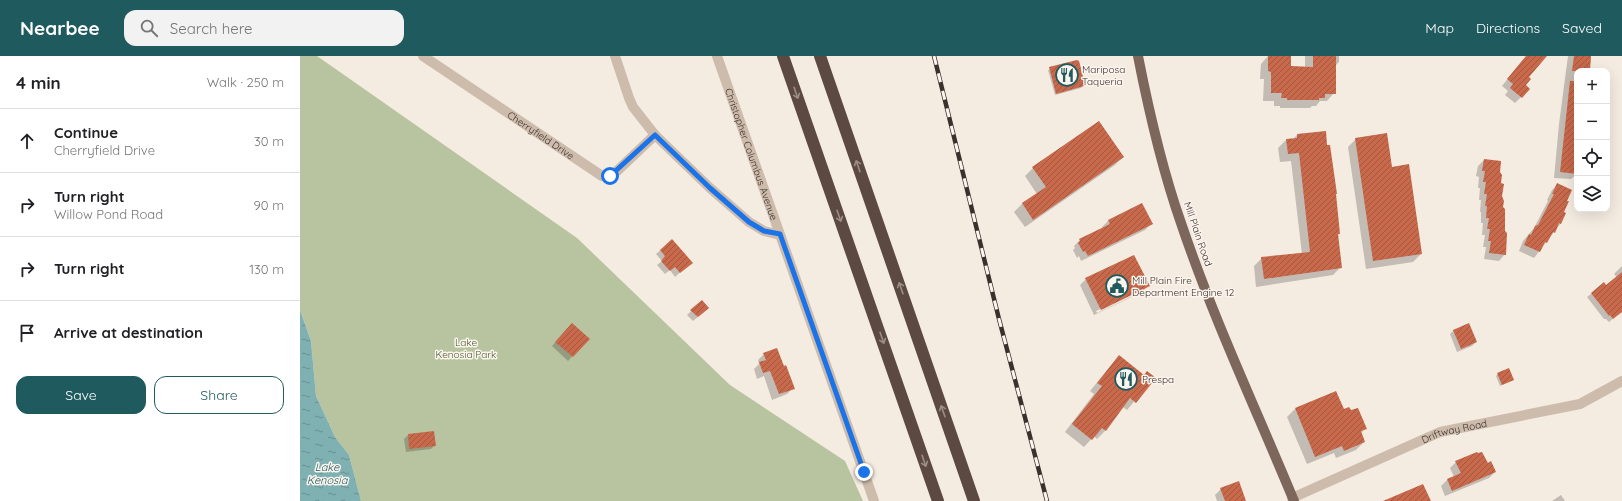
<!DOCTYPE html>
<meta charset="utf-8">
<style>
body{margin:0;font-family:Quicksand,sans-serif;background:#f2f2f2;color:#202124}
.controls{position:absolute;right:12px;top:12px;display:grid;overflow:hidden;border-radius:8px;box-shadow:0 4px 16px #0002}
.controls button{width:36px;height:36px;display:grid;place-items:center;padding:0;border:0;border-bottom:1px solid #e0e0e0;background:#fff;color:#202124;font:20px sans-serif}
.stop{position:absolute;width:12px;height:12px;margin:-9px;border:3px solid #1a73e8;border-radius:50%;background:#fff}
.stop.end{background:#1a73e8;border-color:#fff;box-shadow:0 1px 4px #0008}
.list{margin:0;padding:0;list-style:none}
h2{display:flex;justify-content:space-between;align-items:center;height:52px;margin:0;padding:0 16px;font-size:17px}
h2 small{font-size:13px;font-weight:400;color:#757577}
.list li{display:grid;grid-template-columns:26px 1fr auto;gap:12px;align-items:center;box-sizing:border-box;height:64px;padding:0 16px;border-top:1px solid #e0e0e0}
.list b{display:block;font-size:15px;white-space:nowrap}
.list p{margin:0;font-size:13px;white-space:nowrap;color:#757577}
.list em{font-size:13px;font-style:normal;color:#757577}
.actions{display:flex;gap:8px;padding:12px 16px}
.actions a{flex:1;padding:9px 0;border:1px solid #1f5a5e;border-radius:12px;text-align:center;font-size:14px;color:#1f5a5e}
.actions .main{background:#1f5a5e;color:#fff}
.icon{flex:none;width:22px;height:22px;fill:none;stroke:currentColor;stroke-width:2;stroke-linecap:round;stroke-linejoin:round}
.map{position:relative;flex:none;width:1322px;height:445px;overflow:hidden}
header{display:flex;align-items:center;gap:24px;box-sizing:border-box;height:56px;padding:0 20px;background:#1f5a5e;color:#fff}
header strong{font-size:19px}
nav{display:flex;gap:22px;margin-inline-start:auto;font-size:14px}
.search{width:280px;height:36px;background:#f2f2f2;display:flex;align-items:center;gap:10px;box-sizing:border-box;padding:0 14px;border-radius:12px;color:#757577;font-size:15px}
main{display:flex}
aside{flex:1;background:#fff}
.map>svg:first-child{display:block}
.park{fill:#b8c4a0}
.water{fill:url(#water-ripples)}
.shadow{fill:#0003;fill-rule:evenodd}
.building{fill:url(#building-hatch)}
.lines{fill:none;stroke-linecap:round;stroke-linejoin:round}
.street{stroke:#cdbbac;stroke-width:10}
.primary{stroke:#7d675c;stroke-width:10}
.highway{stroke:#5c4a42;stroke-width:12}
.rail-casing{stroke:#3b302b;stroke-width:4.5}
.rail{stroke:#fbf5ee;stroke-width:3;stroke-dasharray:9;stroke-linecap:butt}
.oneway{stroke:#9c8e87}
.route{stroke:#1a73e8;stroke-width:5}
.labels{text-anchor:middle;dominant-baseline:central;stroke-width:3;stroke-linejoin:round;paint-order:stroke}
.poi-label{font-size:10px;fill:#3b302b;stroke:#fbf5ee;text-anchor:start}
.street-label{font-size:10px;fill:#3b302b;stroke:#fbf5ee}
.park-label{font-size:10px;fill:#4a5a2e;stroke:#fbf5ee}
.water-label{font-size:11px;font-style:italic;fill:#1f5a5e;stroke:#fbf5ee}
</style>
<header>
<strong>Nearbee</strong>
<div class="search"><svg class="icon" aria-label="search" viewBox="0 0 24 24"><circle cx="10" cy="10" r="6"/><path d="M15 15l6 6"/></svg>Search here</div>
<nav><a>Map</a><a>Directions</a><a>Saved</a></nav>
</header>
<main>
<aside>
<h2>4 min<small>Walk · 250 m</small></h2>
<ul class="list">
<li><svg class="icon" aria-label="ahead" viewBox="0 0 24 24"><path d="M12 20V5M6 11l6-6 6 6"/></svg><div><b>Continue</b><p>Cherryfield Drive</p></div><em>30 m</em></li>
<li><svg class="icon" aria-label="right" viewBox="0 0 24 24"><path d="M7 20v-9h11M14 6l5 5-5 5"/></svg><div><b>Turn right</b><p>Willow Pond Road</p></div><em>90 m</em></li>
<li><svg class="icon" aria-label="right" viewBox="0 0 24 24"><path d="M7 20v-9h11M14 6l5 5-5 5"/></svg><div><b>Turn right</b></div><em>130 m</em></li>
<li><svg class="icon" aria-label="arrive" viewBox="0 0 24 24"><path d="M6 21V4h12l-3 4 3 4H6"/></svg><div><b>Arrive at destination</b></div></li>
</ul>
<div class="actions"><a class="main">Save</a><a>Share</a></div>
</aside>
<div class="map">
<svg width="1322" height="445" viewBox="0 0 1322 445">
<defs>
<pattern id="water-ripples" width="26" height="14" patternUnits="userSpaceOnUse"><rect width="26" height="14" fill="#7fb0b2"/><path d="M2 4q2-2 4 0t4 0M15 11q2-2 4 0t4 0" fill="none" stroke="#699091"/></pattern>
<pattern id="building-hatch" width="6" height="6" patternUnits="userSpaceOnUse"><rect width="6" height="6" fill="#c8694b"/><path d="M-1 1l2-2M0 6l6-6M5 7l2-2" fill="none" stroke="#a4573f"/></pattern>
</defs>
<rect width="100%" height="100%" fill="#f4ebe1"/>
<polygon class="park" points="0,0 17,0 277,182 430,329 545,405 563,445 61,445 49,399 35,381 16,340 11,285 0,254"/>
<polygon class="water" points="0,254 11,285 16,340 35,381 49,399 61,445 0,445"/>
<g class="shadow">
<polygon points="968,0 990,11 1005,12 1005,0 1039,0 1039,6 1035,10 1034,37 1027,45 1020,45 1016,50 1012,50 1010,52 980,52 980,50 974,50 974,45 963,45 964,23 960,23 961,8"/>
<polygon points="1226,0 1244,0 1228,22 1224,29 1229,33 1215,47 1205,39 1208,35 1202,30"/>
<polygon points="1268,0 1291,0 1289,15 1277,15 1277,118 1271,123 1254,122 1259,68"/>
<polygon points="777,5 783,30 781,32 755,39 748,14"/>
<polygon points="997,79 1035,139 1039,178 1037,180 1041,211 1033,219 956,231 954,210 962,202 1002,198 991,105 980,106 978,92 986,84 993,83"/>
<polygon points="1056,83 1091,112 1121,198 1113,206 1066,213 1048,91"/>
<polygon points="823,101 815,109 725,171 714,156 722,148 737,138 725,120 733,112"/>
<polygon points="1184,104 1200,128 1205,198 1199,205 1184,203 1186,191 1183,191 1185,179 1182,179 1183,167 1181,167 1181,156 1180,156 1181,144 1179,144 1180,132 1178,132 1179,121 1176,120 1178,110"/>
<polygon points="1258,128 1263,156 1261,167 1234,202 1219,195 1223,185 1234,172 1248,145 1247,144 1252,134"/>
<polygon points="841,148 851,168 845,174 781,205 779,200 777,202 773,194 775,192 774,190 780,184 803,172 802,171 808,165"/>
<polygon points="372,184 387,210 375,221 370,214 365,218 357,209 362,205 356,198"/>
<polygon points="1322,210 1322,228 1314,218"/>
<path d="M786,223L848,230L842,236L794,259L780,229ZM843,233V235L797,257L796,255Z"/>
<polygon points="1304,228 1322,252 1322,255 1309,266 1306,263 1304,263 1287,241"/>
<polygon points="402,245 404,256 393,265 387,259"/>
<polygon points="268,272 288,283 268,305 252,290"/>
<polygon points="1154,274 1176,286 1172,290 1157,296 1150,278"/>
<polygon points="464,298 493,332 487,338 472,344 464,320 457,323 454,313 459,308 458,304"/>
<polygon points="819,300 844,320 854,322 827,354 823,351 805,375 797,383 794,380 784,391 765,376 794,338 790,335"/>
<polygon points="1198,318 1211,325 1200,330 1196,320"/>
<polygon points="1036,337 1043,355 1065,373 1061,377 1064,386 1056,394 1036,402 1034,397 1007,408 987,361 995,353"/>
<polygon points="108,379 135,389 131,393 106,396 104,383"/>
<polygon points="1156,406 1187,408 1195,416 1189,422 1145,440 1141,430 1147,424 1154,421 1150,412"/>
<polygon points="921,433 945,445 917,445 915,439"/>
<polygon points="1261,439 1265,445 1252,445"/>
</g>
<g class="building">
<polygon points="968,0 991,0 991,10 1013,11 1013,0 1036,0 1036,38 1025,38 1025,42 1019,42 1019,44 987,44 987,42 981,42 982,37 971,37 971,16 968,15"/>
<polygon points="1226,0 1247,0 1229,21 1231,23 1226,29 1230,33 1222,42 1210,32 1213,28 1207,23"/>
<polygon points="1274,0 1291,0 1290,15 1272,15"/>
<polygon points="777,4 779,5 785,28 784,30 756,38 749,11"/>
<polygon points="1270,25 1277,25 1277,118 1260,116"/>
<polygon points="799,65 824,101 733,164 722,147 746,131 732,111"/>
<polygon points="1026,75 1027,89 1030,89 1037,138 1036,138 1040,178 1038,178 1042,212 964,223 961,201 1010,196 999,97 988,98 986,83 997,82 997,78"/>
<polygon points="1087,77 1092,111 1109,108 1122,198 1073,205 1055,82"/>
<polygon points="1184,103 1201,105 1201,106 1200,116 1202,119 1201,127 1204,128 1202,140 1204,145 1203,151 1205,153 1205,175 1207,177 1206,199 1189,197 1191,185 1188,185 1190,173 1187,173 1189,162 1186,162 1187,150 1185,150 1187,138 1184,138 1186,126 1183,126 1185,115 1182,115"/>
<polygon points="1257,127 1272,134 1267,145 1269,145 1264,156 1266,157 1261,168 1259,167 1255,177 1253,176 1247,187 1245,186 1240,196 1224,189 1229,178 1231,179 1235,170 1238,169 1254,138 1252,138"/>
<polygon points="842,147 853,168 788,200 785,195 783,196 778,187 780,185 779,183 810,168 808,164"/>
<polygon points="372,183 393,207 380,217 375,211 370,215 361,205 365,200 360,194"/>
<polygon points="834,199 850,230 801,254 785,222"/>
<polygon points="1322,216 1322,256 1313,263 1310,259 1309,260 1291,237 1304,226 1306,229"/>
<polygon points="402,244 409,252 398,261 390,254"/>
<polygon points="272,267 290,283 273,301 255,286"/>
<polygon points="1169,267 1177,286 1161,293 1153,274"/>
<polygon points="477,292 484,310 486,309 495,333 479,338 470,315 463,317 459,306 466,304 463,297"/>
<polygon points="819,299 844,319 847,315 856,322 836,347 830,342 806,375 802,372 792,384 772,368 802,330 797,327"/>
<polygon points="1209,312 1214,324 1202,329 1197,317"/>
<polygon points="1036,335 1044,353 1049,351 1051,354 1058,352 1067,373 1061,375 1065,386 1044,395 1042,390 1015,401 995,352"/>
<polygon points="134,375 136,390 109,393 108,378"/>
<polygon points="1177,396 1178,397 1182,396 1188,407 1191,405 1196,416 1152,435 1147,423 1161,417 1155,405"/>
<polygon points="939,425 946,445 925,445 920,432"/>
<polygon points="1123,428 1131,445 1083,445"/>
</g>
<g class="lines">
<g class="street">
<path id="s1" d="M123,0L302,120L307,121L317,115L355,79"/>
<polyline points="315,0 329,42 333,51 355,79 410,132 449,166 464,175 480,179"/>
<path id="s2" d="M417,0L574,445"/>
<path id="s3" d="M992,442L1140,376L1280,348L1322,325"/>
</g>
<path class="primary" d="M838,0C849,56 862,113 881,167C913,262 956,353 994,445"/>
<g class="highway">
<polyline points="483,0 638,445"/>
<polyline points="520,0 674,445"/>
</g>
<g class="rail-casing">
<polyline id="rail" points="634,0 699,263 747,445"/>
</g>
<use href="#rail" class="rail"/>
</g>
<defs><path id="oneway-shaft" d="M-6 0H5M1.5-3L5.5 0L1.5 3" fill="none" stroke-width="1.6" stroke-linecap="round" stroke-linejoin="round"/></defs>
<g class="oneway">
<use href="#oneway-shaft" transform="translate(496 37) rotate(71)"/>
<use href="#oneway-shaft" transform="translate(558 110) rotate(-109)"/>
<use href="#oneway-shaft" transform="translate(539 160) rotate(71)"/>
<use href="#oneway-shaft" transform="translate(601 232) rotate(-109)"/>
<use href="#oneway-shaft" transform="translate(582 282) rotate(71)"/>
<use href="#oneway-shaft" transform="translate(643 355) rotate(-109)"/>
<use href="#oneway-shaft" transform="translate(624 405) rotate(71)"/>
</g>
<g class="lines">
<polyline class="route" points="310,120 355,79 410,132 449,166 464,175 480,178 564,416"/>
</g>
<defs>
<g id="restaurant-ring" transform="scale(1.15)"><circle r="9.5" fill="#fbf5ee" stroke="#1f5a5e" stroke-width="1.5"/><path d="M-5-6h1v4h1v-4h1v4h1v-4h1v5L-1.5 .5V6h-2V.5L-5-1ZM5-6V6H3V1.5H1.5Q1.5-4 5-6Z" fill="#1f5a5e"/></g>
<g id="civic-ring" transform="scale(1.15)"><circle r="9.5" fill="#fbf5ee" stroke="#1f5a5e" stroke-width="1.5"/><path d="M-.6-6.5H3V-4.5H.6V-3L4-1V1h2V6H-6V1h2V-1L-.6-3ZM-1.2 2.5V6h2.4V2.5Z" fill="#1f5a5e"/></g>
</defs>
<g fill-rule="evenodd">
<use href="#restaurant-ring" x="767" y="19"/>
<use href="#civic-ring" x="817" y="230"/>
<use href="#restaurant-ring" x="826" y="323"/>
</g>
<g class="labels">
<g class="poi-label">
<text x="782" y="13">Mariposa<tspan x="782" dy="12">Taqueria</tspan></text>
<text x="832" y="224">Mill Plain Fire<tspan x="832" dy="12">Department Engine 12</tspan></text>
<text x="842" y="323">Prespa</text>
</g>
<g class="street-label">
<text stroke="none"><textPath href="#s1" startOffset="142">Cherryfield Drive</textPath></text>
<text stroke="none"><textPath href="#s2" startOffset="104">Christopher Columbus Avenue</textPath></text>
<text transform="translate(898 178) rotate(71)">Mill Plain Road</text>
<text stroke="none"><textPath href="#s3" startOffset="176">Driftway Road</textPath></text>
</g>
<g class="park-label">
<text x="166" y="286">Lake<tspan x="166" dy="12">Kenosia Park</tspan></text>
</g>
<g class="water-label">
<text x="27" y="411">Lake<tspan x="27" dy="13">Kenosia</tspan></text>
</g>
</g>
</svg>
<div class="controls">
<button>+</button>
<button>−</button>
<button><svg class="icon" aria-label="locate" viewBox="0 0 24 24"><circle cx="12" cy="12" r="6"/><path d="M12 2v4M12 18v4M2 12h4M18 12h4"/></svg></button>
<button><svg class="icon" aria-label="layers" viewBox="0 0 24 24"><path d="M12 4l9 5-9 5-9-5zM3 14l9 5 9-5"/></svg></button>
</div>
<div class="stop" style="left:310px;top:120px"></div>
<div class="stop end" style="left:564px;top:416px"></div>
</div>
</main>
